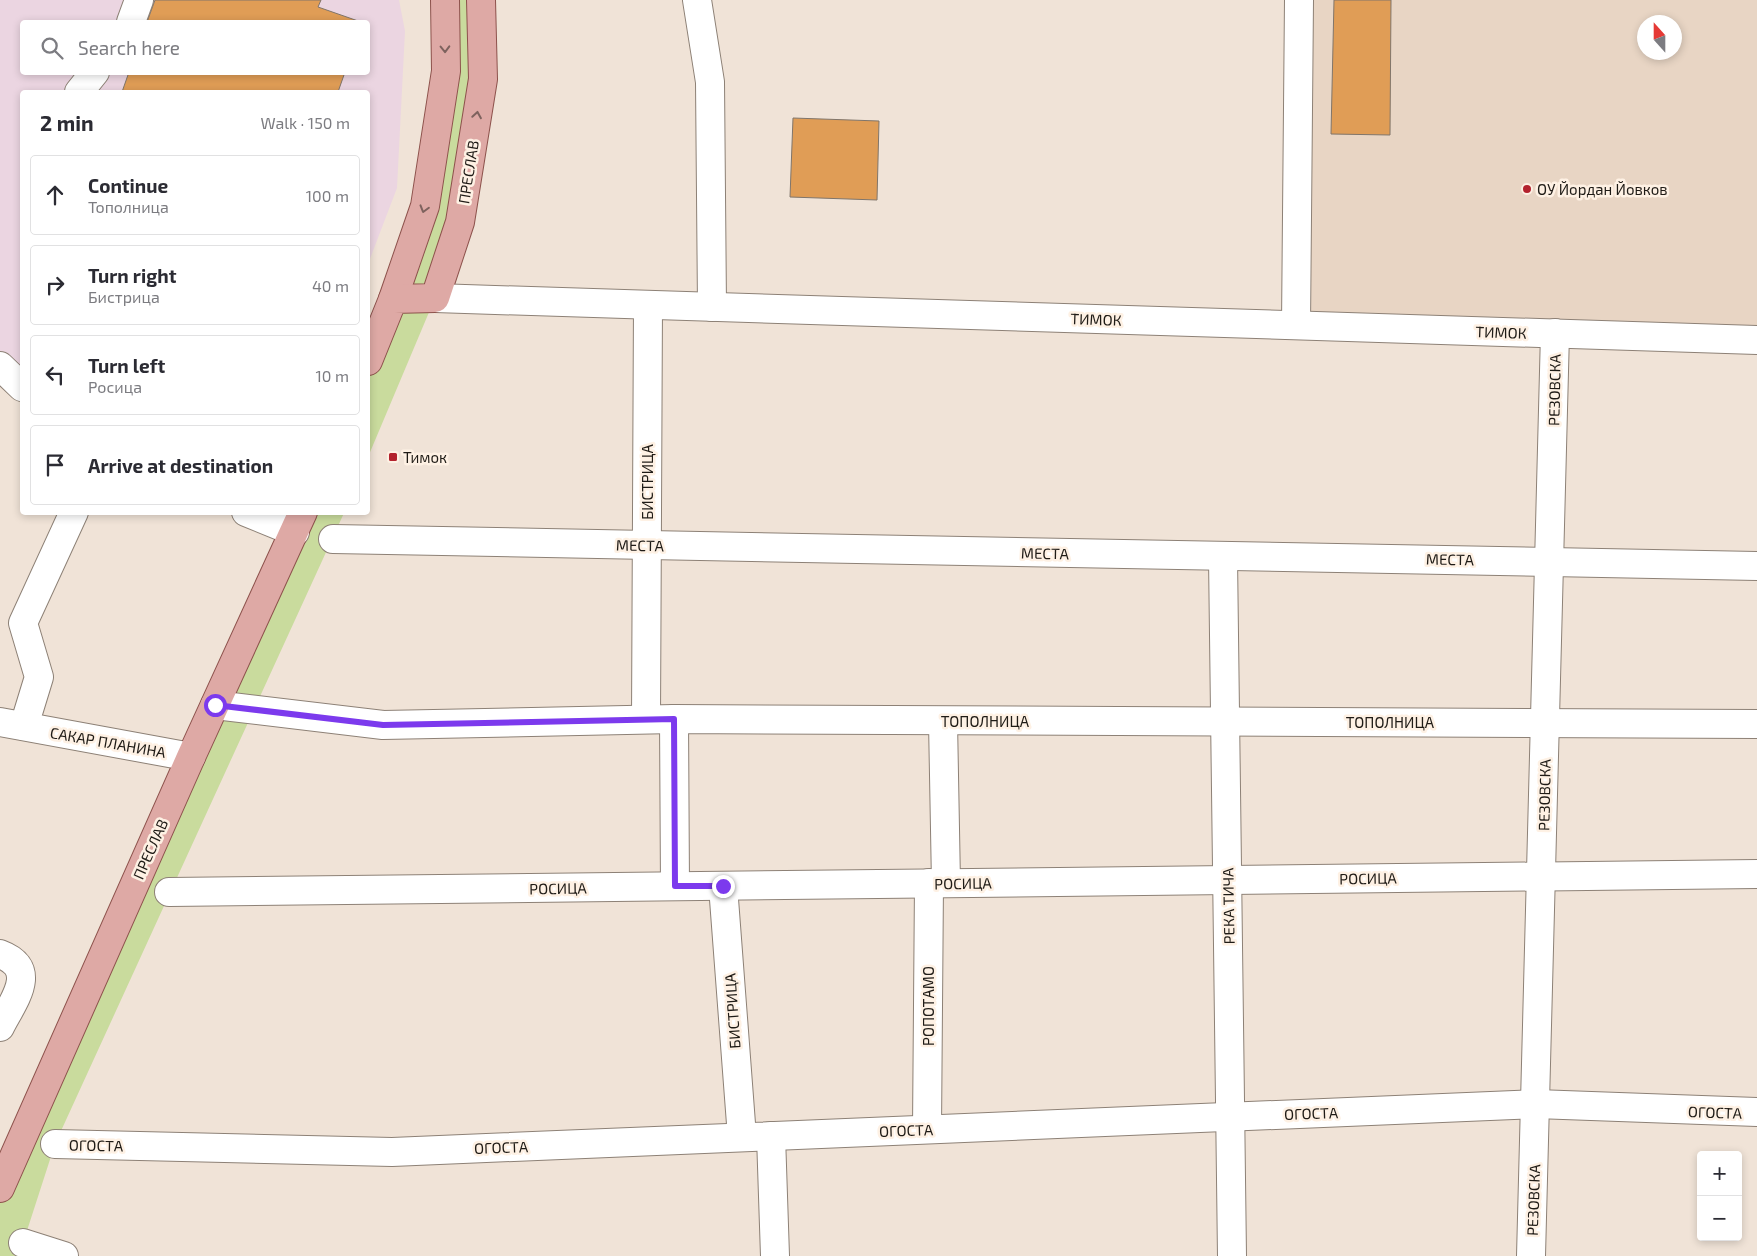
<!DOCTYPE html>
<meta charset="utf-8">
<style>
body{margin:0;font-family:"Exo 2",sans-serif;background:#f7f7f7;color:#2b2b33}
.controls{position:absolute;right:15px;bottom:15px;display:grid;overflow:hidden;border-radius:5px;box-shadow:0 2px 8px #0003}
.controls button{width:45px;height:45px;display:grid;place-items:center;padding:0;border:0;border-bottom:1px solid #e1e1e2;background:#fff;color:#2b2b33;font:25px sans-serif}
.compass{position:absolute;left:1637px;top:15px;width:45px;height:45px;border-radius:50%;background:#fff;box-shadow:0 2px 8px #0003;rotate:339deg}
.stop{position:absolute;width:15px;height:15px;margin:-11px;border:4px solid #7c3aed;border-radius:50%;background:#fff}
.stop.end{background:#7c3aed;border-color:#fff;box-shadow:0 1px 5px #0008}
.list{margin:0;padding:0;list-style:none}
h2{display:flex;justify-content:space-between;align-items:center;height:65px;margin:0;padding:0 20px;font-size:21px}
h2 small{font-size:16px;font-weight:400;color:#7c7c81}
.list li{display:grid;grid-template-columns:32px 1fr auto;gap:15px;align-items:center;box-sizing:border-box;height:80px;margin:0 10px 10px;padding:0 10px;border:1px solid #e1e1e2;border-radius:5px}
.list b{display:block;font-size:19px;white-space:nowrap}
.list p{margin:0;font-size:16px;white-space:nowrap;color:#7c7c81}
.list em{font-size:16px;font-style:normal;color:#7c7c81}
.icon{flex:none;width:28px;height:28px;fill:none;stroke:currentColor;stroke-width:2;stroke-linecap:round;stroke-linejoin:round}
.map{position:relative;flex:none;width:1757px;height:1256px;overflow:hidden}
.search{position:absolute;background:#fff;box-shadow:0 2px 8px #0003;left:20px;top:20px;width:350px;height:55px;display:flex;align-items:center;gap:12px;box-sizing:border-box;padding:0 18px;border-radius:5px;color:#7c7c81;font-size:19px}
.panel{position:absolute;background:#fff;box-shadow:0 2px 8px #0003;left:20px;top:90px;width:350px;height:425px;border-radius:5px}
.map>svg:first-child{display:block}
.industrial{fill:#ebd5e1;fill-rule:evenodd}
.built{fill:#e8d5c4;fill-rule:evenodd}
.green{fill:#c9db9d}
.building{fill:#e09d56;stroke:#80756a}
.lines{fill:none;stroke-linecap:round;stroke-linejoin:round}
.minor-casing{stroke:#8d8176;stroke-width:30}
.major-casing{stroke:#8d524c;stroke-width:30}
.minor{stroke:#fff;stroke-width:28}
.major{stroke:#dea9a5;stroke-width:28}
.oneway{stroke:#7e625e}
.route{stroke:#7c3aed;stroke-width:6}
.poi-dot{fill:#b3222d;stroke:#fef1e4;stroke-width:2}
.labels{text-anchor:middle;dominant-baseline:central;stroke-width:5;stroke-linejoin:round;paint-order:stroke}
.street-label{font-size:15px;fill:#1f1b16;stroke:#fef1e4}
.poi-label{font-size:15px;fill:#1f1b16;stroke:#fef1e4;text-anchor:start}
</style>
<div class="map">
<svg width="1757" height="1256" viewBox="0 0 1757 1256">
<rect width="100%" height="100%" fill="#f0e3d7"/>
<path class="industrial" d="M0,0H399L405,31L397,188L368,264V92H22V387L0,366ZM22,22H368V72H22Z"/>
<path class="built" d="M1299,0H1757V340L1296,325ZM1644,22H1674V52H1644Z"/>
<g class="green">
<polygon points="445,0 481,0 483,79 435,298 368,457 368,360 425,206"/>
<polygon points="303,513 344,513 55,1144 23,1243 17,1256 0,1256 0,1188"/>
</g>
<g class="building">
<polygon points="155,0 321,0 318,7 361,22 147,22"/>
<polygon points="1334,0 1391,0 1390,135 1331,134"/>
<polygon points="129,72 345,72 338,92 122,92"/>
<polygon points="793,118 879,121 877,200 790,197"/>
</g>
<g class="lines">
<g class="minor-casing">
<g id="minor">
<polyline points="697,0 710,82 712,307"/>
<polyline points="131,22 139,0"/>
<polyline points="79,92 95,72"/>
<polyline points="435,298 1757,340"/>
<polyline points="1296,325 1299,0"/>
<polyline points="0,366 22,387"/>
<polyline points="246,512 295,532"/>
<polyline points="333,539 1757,566"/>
<polyline points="1223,557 1232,1256"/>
<polyline points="215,705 383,725 674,719 1757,724"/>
<polyline points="646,719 648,305"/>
<polyline points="674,719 675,886"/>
<polyline points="943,721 946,883"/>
<polyline points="0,722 191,757"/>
<polyline points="24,726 39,677 23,623 74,512"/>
<polyline points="723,886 742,1137"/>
<polyline points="169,892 1757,874"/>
<path d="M0,954C40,969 13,1001 0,1027"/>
<polyline points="927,1129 929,883"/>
<polyline points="771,1136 775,1256"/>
<polyline points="55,1144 392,1152 1536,1104 1757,1112"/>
<polyline points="23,1243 64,1256"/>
<polyline points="1531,1256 1555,333"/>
</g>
</g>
<g class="major-casing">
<g id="major">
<polyline points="393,299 425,206 446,71 445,0"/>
<polyline points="368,361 393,299 435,298 460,222 483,79 481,0"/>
<polyline points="0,1188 191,757 303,512"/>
</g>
</g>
<use href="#minor" class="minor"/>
<use href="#major" class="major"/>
</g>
<defs><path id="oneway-chevron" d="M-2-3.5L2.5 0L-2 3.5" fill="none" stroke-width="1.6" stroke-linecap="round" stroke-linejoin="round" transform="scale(1.25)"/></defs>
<g class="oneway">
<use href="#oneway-chevron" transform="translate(445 49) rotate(89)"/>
<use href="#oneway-chevron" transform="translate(477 115) rotate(-81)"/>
<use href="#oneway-chevron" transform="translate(424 209) rotate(106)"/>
</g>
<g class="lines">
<polyline class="route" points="215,705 383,725 674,719 675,886 723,886"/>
</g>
<g class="poi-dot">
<circle cx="1527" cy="189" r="5"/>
<rect x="388" y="452" width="10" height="10" rx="2.5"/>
</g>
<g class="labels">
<g class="street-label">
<text transform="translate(468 172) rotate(-81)">ПРЕСЛАВ</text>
<text transform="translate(1096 319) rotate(2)">ТИМОК</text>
<text transform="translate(1501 332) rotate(2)">ТИМОК</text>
<text transform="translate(1554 390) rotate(-89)">РЕЗОВСКА</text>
<text transform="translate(647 482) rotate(-90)">БИСТРИЦА</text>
<text transform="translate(640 545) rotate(1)">МЕСТА</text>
<text transform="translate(1045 553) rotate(1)">МЕСТА</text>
<text transform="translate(1450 559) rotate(1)">МЕСТА</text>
<text x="985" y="721">ТОПОЛНИЦА</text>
<text x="1390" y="722">ТОПОЛНИЦА</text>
<text transform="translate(108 742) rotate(10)">САКАР ПЛАНИНА</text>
<text transform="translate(1544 795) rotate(-89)">РЕЗОВСКА</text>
<text transform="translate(150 849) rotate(-66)">ПРЕСЛАВ</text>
<text transform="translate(1368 878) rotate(-1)">РОСИЦА</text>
<text transform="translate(963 883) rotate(-1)">РОСИЦА</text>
<text transform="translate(558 888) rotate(-1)">РОСИЦА</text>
<text transform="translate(1228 906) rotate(-91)">РЕКА ТИЧА</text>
<text transform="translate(928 1006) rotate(-90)">РОПОТАМО</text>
<text transform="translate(732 1011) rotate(-94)">БИСТРИЦА</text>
<text transform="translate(1715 1112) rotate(2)">ОГОСТА</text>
<text transform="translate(1311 1113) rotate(-2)">ОГОСТА</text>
<text transform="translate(906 1130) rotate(-2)">ОГОСТА</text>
<text transform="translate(96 1145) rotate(1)">ОГОСТА</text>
<text transform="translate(501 1147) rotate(-2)">ОГОСТА</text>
<text transform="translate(1533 1200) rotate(-88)">РЕЗОВСКА</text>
</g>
<g class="poi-label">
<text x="1537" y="189">ОУ Йордан Йовков</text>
<text x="403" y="457">Тимок</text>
</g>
</g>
</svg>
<div class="controls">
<button>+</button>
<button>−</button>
</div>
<svg class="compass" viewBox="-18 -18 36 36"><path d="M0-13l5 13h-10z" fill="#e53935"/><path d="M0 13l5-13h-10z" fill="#7c7c81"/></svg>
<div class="stop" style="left:215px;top:705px"></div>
<div class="stop end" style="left:723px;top:886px"></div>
<div class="search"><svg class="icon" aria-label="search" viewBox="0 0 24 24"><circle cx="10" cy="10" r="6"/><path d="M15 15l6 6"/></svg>Search here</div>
<section class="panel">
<h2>2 min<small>Walk · 150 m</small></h2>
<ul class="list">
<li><svg class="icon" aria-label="ahead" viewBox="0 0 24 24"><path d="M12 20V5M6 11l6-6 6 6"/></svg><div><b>Continue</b><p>Тополница</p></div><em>100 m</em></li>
<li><svg class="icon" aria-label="right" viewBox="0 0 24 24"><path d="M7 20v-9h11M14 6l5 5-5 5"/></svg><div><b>Turn right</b><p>Бистрица</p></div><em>40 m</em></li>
<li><svg class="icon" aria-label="left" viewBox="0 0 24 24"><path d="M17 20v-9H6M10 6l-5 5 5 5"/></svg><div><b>Turn left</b><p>Росица</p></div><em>10 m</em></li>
<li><svg class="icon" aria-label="arrive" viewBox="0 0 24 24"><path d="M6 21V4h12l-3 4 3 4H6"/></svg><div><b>Arrive at destination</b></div></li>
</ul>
</section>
</div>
